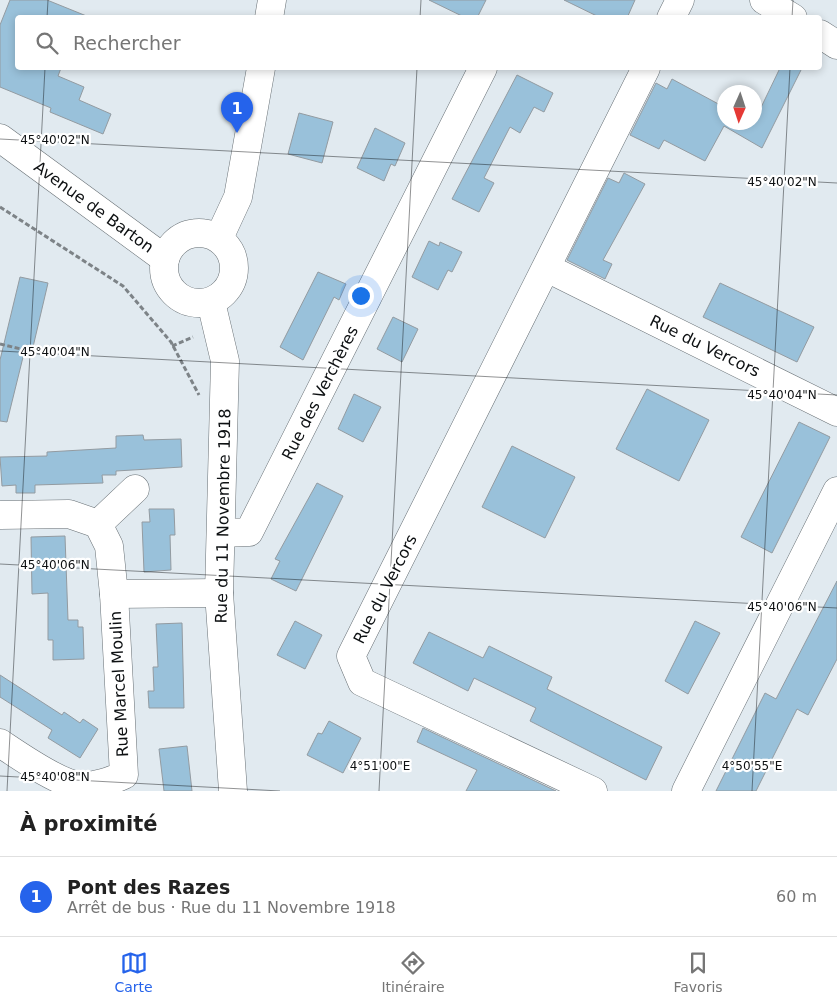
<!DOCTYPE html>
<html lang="fr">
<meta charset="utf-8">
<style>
body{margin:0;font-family:"DejaVu Sans",sans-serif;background:#f6f6f6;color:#222}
.compass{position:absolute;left:717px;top:85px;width:45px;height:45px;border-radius:50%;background:#fff;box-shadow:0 2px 8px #0003;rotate:183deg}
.you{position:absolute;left:360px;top:295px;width:18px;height:18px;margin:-12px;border:4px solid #fff;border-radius:50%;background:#1a73e8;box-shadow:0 0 0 8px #1a73e833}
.badge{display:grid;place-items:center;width:32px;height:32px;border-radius:50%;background:#2563eb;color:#fff;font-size:16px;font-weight:700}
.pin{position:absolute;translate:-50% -41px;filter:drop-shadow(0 1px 2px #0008)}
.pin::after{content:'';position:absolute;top:26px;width:18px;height:15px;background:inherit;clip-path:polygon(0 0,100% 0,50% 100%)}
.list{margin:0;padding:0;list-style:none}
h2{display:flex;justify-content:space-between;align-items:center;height:65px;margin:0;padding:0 20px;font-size:21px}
h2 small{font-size:16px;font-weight:400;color:#767676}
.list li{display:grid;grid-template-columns:32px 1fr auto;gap:15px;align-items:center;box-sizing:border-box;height:80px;padding:0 20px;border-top:1px solid #e0e0e0}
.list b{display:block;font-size:19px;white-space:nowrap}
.list p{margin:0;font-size:16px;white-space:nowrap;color:#767676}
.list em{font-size:16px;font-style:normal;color:#767676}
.icon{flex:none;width:28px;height:28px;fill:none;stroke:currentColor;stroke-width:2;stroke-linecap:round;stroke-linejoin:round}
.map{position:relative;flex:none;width:837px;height:791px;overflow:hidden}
.search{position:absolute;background:#fff;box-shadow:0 2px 8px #0003;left:15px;right:15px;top:15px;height:55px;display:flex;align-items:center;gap:12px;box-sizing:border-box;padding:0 18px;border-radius:5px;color:#767676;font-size:19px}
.sheet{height:145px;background:#fff}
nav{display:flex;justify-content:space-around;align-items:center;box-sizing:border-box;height:70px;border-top:1px solid #e0e0e0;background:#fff;font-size:14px;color:#767676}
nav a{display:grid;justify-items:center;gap:2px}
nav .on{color:#2563eb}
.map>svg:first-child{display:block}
.building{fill:#99c1da;stroke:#939ba1}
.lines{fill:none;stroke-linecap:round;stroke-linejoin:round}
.minor-casing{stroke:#687075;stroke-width:29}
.tertiary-casing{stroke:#687075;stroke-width:29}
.path{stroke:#7d8387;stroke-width:3;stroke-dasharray:5 2.5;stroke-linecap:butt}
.minor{stroke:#fff;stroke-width:28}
.tertiary{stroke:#fff;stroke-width:28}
.ticks{fill:none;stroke:#0d1012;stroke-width:1;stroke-opacity:0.45}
.labels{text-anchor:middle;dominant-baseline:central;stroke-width:4.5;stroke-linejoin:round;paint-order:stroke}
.street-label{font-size:16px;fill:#0d1012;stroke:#fff}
.ticks-label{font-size:12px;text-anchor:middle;fill:#0d1012;stroke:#fff;stroke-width:4.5;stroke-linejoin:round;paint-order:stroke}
</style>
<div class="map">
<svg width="837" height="791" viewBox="0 0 837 791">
<rect width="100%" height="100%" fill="#e1eaf0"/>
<g class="building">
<polygon points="10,0 47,0 89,17 18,18 18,68 61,68 58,76 84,87 79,100 111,114 103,134 50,112 51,108 0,87 0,25"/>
<polygon points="429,0 486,0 477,18 466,18"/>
<polygon points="564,0 635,0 627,18 601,18"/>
<polygon points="780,68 802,68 762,148 724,126 705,161 664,140 659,149 630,135 656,83 667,89 672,79 724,107 724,122 754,122"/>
<polygon points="517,75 553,93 544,112 534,107 520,133 510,127 484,178 494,183 479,212 452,199"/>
<polygon points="299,113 333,122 322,163 288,154"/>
<polygon points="375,128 405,143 395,166 391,164 384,181 357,168"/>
<polygon points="624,173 645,184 603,260 612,264 605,279 567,260 608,178 619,183"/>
<polygon points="429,241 439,246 440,242 462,252 452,272 448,270 438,290 412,277"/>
<polygon points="318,272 346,284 339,300 334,297 303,360 280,347"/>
<polygon points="20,277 48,283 33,347 26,345 7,422 0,421 0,360"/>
<polygon points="720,283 814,327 797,362 703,317"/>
<polygon points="393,317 418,329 402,362 377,349"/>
<polygon points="647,389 709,420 679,481 616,449"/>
<polygon points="354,394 381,407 363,442 338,429"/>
<polygon points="799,422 830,437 772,553 741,537"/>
<polygon points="143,435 144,440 181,439 182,467 116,471 116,475 102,475 103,483 35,485 35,493 16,493 16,485 2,486 0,457 47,456 47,452 116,448 116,436"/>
<polygon points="512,446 575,477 545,538 482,507"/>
<polygon points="317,483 343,496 296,591 271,579 280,561 275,559"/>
<polygon points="149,509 174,509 175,535 170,535 171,570 144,572 142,522 150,522"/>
<polygon points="65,536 68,620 78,620 78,627 83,627 84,659 53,660 53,640 48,640 48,593 32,594 31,537"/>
<polygon points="837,581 837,659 808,715 797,709 756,791 716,791 765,693 776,699"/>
<polygon points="295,621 322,635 305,669 277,655"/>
<polygon points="695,621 720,633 688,694 665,681"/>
<polygon points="182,623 184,708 149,708 148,691 154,691 153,667 158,667 156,624"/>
<polygon points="429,632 483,658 489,646 552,677 547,689 662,747 646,780 530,721 536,708 474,678 468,691 413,663"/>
<polygon points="0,675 62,715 64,712 80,723 83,719 98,729 80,758 48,738 52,730 0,697"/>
<polygon points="329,721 361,738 343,773 307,755 318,733 322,734"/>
<polygon points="423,728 556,791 466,791 477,770 417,742"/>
<polygon points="187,746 192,791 164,791 159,749"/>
</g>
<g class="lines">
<g class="minor-casing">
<g id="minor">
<polyline points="764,0 793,18"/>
<polyline points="269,18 272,0"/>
<polyline points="671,18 680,0"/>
<polyline points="820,34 837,45"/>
<polyline points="219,238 238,197 261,68"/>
<polyline points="547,268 837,412"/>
<path d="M0,515L69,514L98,524L109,546L114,594L124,775C110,781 98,786 83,786C62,786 18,755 0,743"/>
<polyline points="98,524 135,489"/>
<polyline points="221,533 249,532 483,68"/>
<polyline points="114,594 219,593"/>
<polyline points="593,791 362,682 351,656 646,68"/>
<polyline points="686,791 837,491"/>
</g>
</g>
<g class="tertiary-casing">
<g id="tertiary">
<polyline points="0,138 165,259"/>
<circle cx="199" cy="268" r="35"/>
<polyline points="211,302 225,361 219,593 233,791"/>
</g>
</g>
<g class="path">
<polyline points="0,207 123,286 171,342 199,395"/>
<polyline points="0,344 46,355"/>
<polyline points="172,346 193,337"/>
</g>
<use href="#minor" class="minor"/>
<use href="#tertiary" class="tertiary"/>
</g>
<path class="ticks" d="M47,18L48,0M420,18L421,0M792,18L793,0M0,139L837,183M0,351L837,395M0,564L837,608M0,776L280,791M7,791L45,68M379,791L417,68M752,791L790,68"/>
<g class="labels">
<g class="street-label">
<text transform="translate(94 207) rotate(36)">Avenue de Barton</text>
<text transform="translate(705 346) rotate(26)">Rue du Vercors</text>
<text transform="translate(320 393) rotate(-63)">Rue des Verchères</text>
<text transform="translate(223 516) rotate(-89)">Rue du 11 Novembre 1918</text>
<text transform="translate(385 589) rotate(-63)">Rue du Vercors</text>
<text transform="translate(119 684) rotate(-93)">Rue Marcel Moulin</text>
</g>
</g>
<g class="ticks-label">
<text x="55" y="144">45°40'02"N</text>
<text x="782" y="186">45°40'02"N</text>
<text x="55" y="356">45°40'04"N</text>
<text x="782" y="399">45°40'04"N</text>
<text x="55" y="569">45°40'06"N</text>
<text x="782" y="611">45°40'06"N</text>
<text x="380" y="770">4°51'00"E</text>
<text x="752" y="770">4°50'55"E</text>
<text x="55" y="781">45°40'08"N</text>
</g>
</svg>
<svg class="compass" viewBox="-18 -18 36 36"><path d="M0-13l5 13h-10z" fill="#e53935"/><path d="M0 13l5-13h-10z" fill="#767676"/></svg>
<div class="you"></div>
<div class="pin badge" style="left:237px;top:133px">1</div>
<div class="search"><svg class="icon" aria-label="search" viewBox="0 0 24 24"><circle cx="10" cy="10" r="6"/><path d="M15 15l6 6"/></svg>Rechercher</div>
</div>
<section class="sheet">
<h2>À proximité<small></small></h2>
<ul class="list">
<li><span class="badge">1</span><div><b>Pont des Razes</b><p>Arrêt de bus · Rue du 11 Novembre 1918</p></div><em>60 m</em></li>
</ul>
</section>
<nav>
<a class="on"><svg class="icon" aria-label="map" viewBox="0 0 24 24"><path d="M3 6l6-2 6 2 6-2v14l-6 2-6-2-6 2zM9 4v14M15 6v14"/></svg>Carte</a>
<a><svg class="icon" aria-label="directions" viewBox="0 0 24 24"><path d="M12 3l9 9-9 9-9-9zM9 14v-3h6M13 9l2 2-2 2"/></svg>Itinéraire</a>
<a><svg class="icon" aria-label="saved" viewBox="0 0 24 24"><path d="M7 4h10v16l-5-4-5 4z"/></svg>Favoris</a>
</nav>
